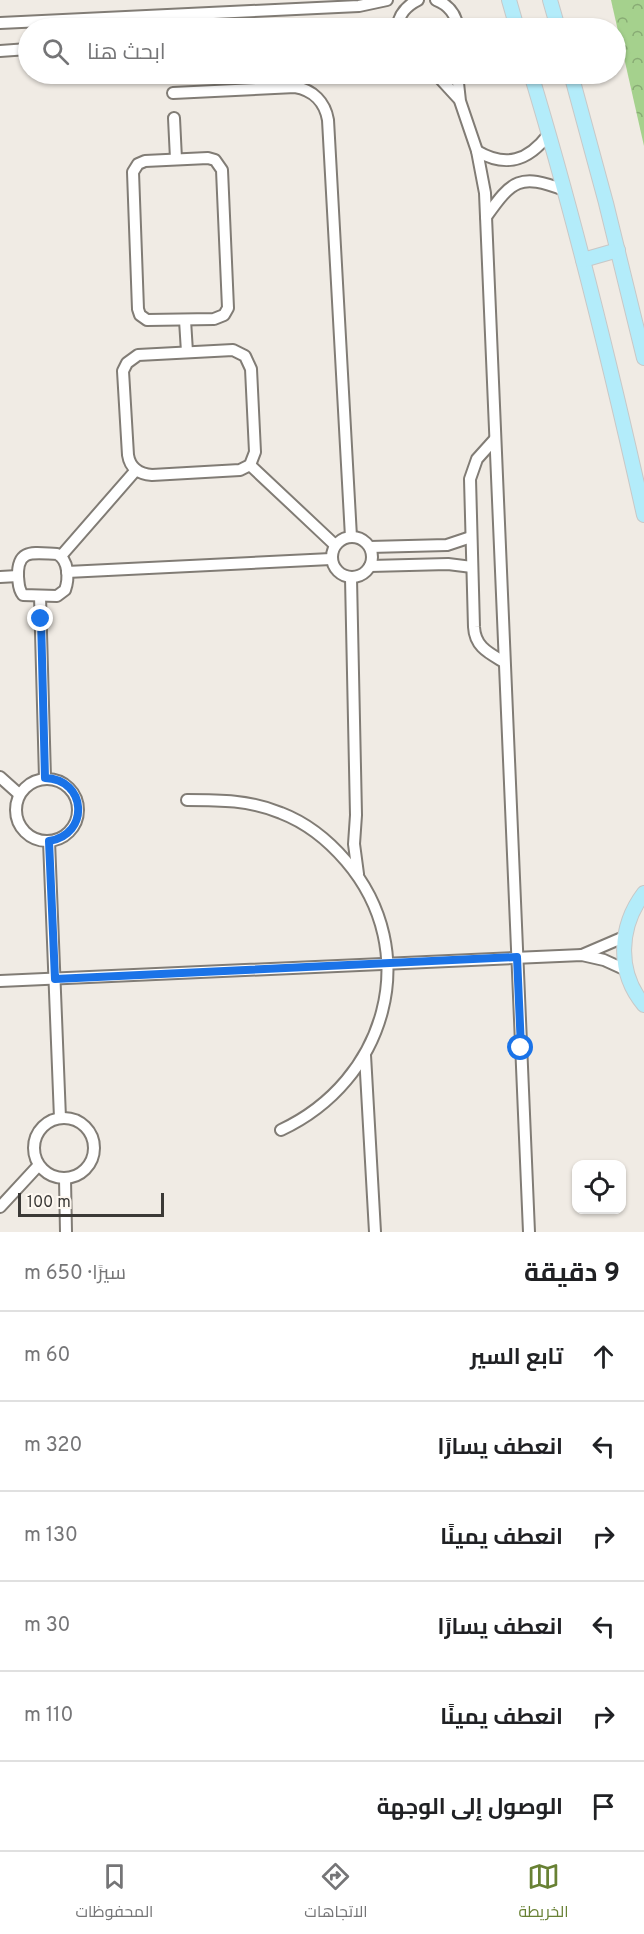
<!DOCTYPE html>
<html lang="ar">
<meta charset="utf-8">
<style>
body{margin:0;font-family:Overpass,Cairo,sans-serif;background:#f6f6f6;color:#202124;direction:rtl}
.controls{position:absolute;right:18px;bottom:18px;display:grid;overflow:hidden;border-radius:12px;box-shadow:0 2px 4px #0004}
.controls button{width:54px;height:54px;display:grid;place-items:center;padding:0;border:0;border-bottom:2px solid #e0e0e0;background:#fff;color:#202124;font:30px sans-serif}
.scale{position:absolute;left:18px;bottom:15px;width:146px;box-sizing:border-box;padding-left:6px;border:3px solid #3b3936;border-top:0;font-size:16px;line-height:21px;white-space:nowrap;color:#3b3936;-webkit-text-stroke:4px #fef8f1;paint-order:stroke}
.stop{position:absolute;width:18px;height:18px;margin:-14px;border:4px solid #1a73e8;border-radius:50%;background:#fff}
.stop.end{background:#1a73e8;border-color:#fff;box-shadow:0 2px 6px #0008}
.list{margin:0;padding:0;list-style:none}
h2{display:flex;justify-content:space-between;align-items:center;height:78px;margin:0;padding:0 24px;font-size:26px}
h2 small{font-size:20px;font-weight:400;color:#757577}
.list li{display:grid;grid-template-columns:39px 1fr auto;gap:18px;align-items:center;box-sizing:border-box;height:90px;padding:0 24px;border-top:2px solid #e0e0e0}
.list b{display:block;font-size:22px;white-space:nowrap}
.list em{font-size:20px;font-style:normal;color:#757577}
.icon{flex:none;width:33px;height:33px;fill:none;stroke:currentColor;stroke-width:2;stroke-linecap:round;stroke-linejoin:round}
.map{position:relative;flex:none;width:644px;height:1232px;overflow:hidden;direction:ltr}
.search{position:absolute;background:#fff;box-shadow:0 2px 4px #0004;left:18px;right:18px;top:18px;height:66px;display:flex;align-items:center;gap:15px;box-sizing:border-box;padding:0 21px;border-radius:33px;color:#757577;font-size:22px}
.sheet{height:618px;background:#fff}
nav{display:flex;justify-content:space-around;align-items:center;box-sizing:border-box;height:84px;border-top:2px solid #e0e0e0;background:#fff;font-size:16px;color:#757577}
nav a{display:grid;justify-items:center;gap:3px}
nav .on{color:#688134}
.map>svg:first-child{display:block}
.forest{fill:url(#forest-crowns)}
.lines{fill:none;stroke-linecap:round;stroke-linejoin:round}
.minor-casing{stroke:#817c75;stroke-width:14}
.major-casing{stroke:#c8c8c7;stroke-width:16}
.minor{stroke:#fff;stroke-width:10}
.major{stroke:#b3ecfa;stroke-width:14}
.route{stroke:#1a73e8;stroke-width:8}
</style>
<div class="map">
<svg width="644" height="1232" viewBox="0 0 644 1232">
<defs>
<pattern id="forest-crowns" width="20" height="18" patternUnits="userSpaceOnUse" patternTransform="scale(1.5)"><rect width="20" height="18" fill="#a5d18d"/><path d="M2 6a3 3 0 1 1 6 0M12 15a3 3 0 1 1 6 0" fill="none" stroke="#88ab74"/></pattern>
</defs>
<rect width="100%" height="100%" fill="#f0ebe4"/>
<polygon class="forest" points="611,0 644,0 644,146"/>
<g class="lines">
<g class="minor-casing">
<g id="minor">
<path d="M436,0C449,5 456,14 458,28"/>
<polyline points="0,23 359,6 387,0"/>
<path d="M397,28C399,14 406,6 418,0"/>
<polyline points="0,51 28,49"/>
<polyline points="436,74 458,98"/>
<polyline points="457,74 460,101 477,151 485,193 529,1232"/>
<path d="M173,93L295,87C313,90 325,102 328,120L351,537"/>
<polyline points="174,118 176,159"/>
<path d="M477,151C506,168 528,161 548,135"/>
<polygon points="208,158 215,160 222,170 228,308 224,315 214,319 147,320 140,315 138,309 133,172 138,164 145,161"/>
<path d="M486,217C512,180 520,173 564,190"/>
<polyline points="185,320 187,352"/>
<path d="M233,350L245,356L251,369L255,452L250,465L240,470L152,475C139,474 130,468 128,455L123,371L127,363L138,355Z"/>
<path d="M495,439L477,459L470,479L474,627C475,647 489,653 504,662"/>
<polyline points="250,465 335,545"/>
<circle cx="352" cy="557" r="20"/>
<polyline points="370,547 447,545 471,537"/>
<path d="M57,554C69,560 69,579 65,590L57,596L23,595C18,589 19,584 18,577C17,548 33,553 57,554Z"/>
<polyline points="61,556 136,470"/>
<polyline points="370,566 448,564 472,567"/>
<polyline points="67,572 331,559"/>
<polyline points="0,577 18,576"/>
<polyline points="351,578 356,815 354,844 358,874"/>
<polyline points="40,596 45,778"/>
<polyline points="0,777 19,794"/>
<circle cx="47" cy="810" r="31"/>
<path d="M187,800C220,800 250,800 281,813C307,823 328,840 346,861C424,952 386,1081 281,1130"/>
<polyline points="49,841 60,1118"/>
<polyline points="582,955 624,937"/>
<polyline points="0,981 582,955 604,960 626,970"/>
<polyline points="365,1055 375,1232"/>
<circle cx="64" cy="1148" r="30"/>
<polyline points="65,1179 66,1232"/>
<polyline points="0,1207 38,1166"/>
</g>
</g>
<g class="major-casing">
<g id="major">
<polyline points="509,0 517,28"/>
<polyline points="550,0 558,28"/>
<path d="M531,74C575,219 611,367 644,515"/>
<polyline points="571,74 606,203 644,358"/>
<polyline points="583,260 618,250"/>
<path d="M644,893C619,926 616,972 644,1005"/>
</g>
</g>
<use href="#minor" class="minor"/>
<use href="#major" class="major"/>
</g>
<g class="lines">
<path class="route" d="M41,619L45,778C87,779 90,835 49,841L55,979L517,957L521,1048"/>
</g>
</svg>
<div class="controls">
<button><svg class="icon" aria-label="locate" viewBox="0 0 24 24"><circle cx="12" cy="12" r="6"/><path d="M12 2v4M12 18v4M2 12h4M18 12h4"/></svg></button>
</div>
<div class="scale">100 m</div>
<div class="stop" style="left:521px;top:1048px"></div>
<div class="stop end" style="left:41px;top:619px"></div>
<div class="search"><svg class="icon" aria-label="search" viewBox="0 0 24 24"><circle cx="10" cy="10" r="6"/><path d="M15 15l6 6"/></svg>ابحث هنا</div>
</div>
<section class="sheet">
<h2>9 دقيقة<small>سيرًا · 650 m</small></h2>
<ul class="list">
<li><svg class="icon" aria-label="ahead" viewBox="0 0 24 24"><path d="M12 20V5M6 11l6-6 6 6"/></svg><div><b>تابع السير</b></div><em>60 m</em></li>
<li><svg class="icon" aria-label="left" viewBox="0 0 24 24"><path d="M17 20v-9H6M10 6l-5 5 5 5"/></svg><div><b>انعطف يسارًا</b></div><em>320 m</em></li>
<li><svg class="icon" aria-label="right" viewBox="0 0 24 24"><path d="M7 20v-9h11M14 6l5 5-5 5"/></svg><div><b>انعطف يمينًا</b></div><em>130 m</em></li>
<li><svg class="icon" aria-label="left" viewBox="0 0 24 24"><path d="M17 20v-9H6M10 6l-5 5 5 5"/></svg><div><b>انعطف يسارًا</b></div><em>30 m</em></li>
<li><svg class="icon" aria-label="right" viewBox="0 0 24 24"><path d="M7 20v-9h11M14 6l5 5-5 5"/></svg><div><b>انعطف يمينًا</b></div><em>110 m</em></li>
<li><svg class="icon" aria-label="arrive" viewBox="0 0 24 24"><path d="M6 21V4h12l-3 4 3 4H6"/></svg><div><b>الوصول إلى الوجهة</b></div></li>
</ul>
</section>
<nav>
<a class="on"><svg class="icon" aria-label="map" viewBox="0 0 24 24"><path d="M3 6l6-2 6 2 6-2v14l-6 2-6-2-6 2zM9 4v14M15 6v14"/></svg>الخريطة</a>
<a><svg class="icon" aria-label="directions" viewBox="0 0 24 24"><path d="M12 3l9 9-9 9-9-9zM9 14v-3h6M13 9l2 2-2 2"/></svg>الاتجاهات</a>
<a><svg class="icon" aria-label="saved" viewBox="0 0 24 24"><path d="M7 4h10v16l-5-4-5 4z"/></svg>المحفوظات</a>
</nav>
